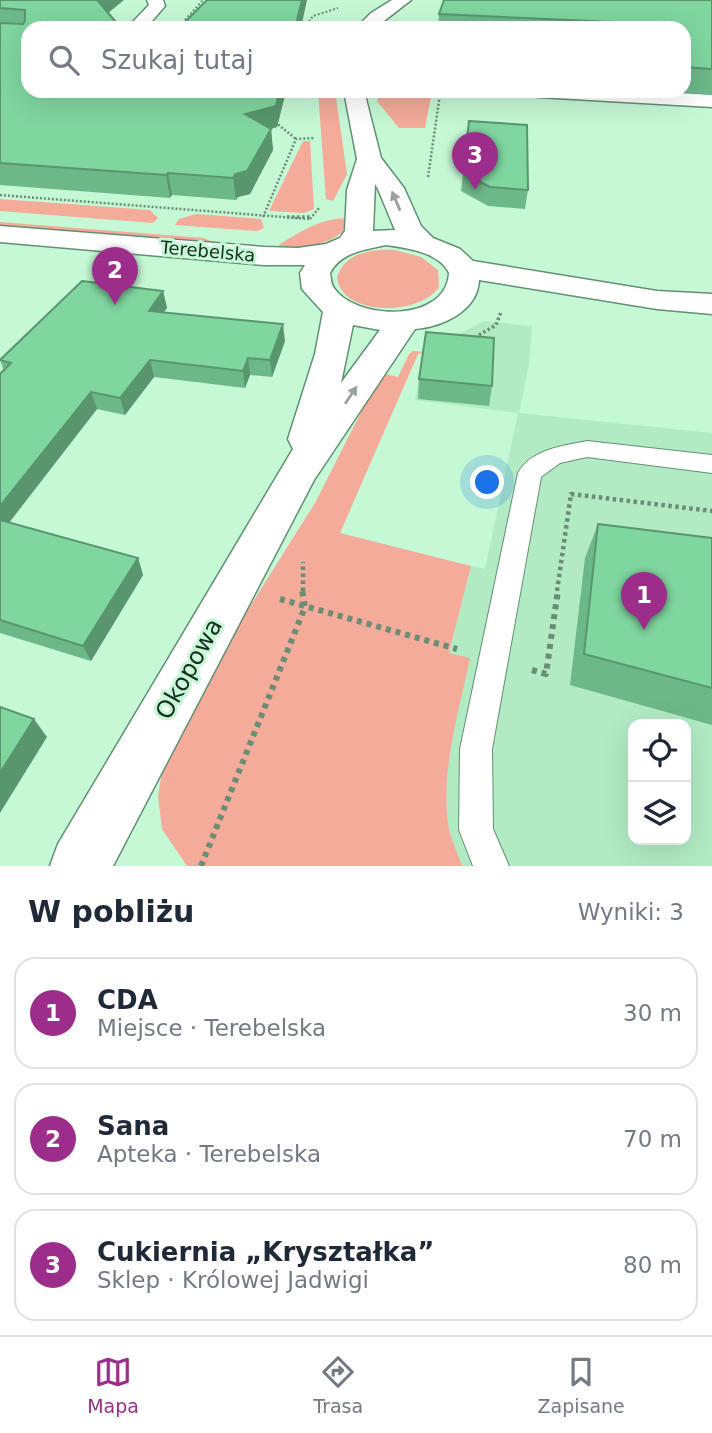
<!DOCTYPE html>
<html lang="pl">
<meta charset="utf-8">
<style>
body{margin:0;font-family:"DejaVu Sans",sans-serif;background:#f2f2f3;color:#1f2937}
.controls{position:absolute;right:21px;bottom:21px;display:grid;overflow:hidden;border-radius:14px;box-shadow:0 7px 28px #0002}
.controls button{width:63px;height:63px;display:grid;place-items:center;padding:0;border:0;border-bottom:2px solid #e0e1e3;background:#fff;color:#1f2937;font:35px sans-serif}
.you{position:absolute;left:488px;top:483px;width:24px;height:24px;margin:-18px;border:5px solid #fff;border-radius:50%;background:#1a73e8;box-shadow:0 0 0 10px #1a73e833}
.badge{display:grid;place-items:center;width:46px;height:46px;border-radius:50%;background:#9c2d8b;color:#fff;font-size:23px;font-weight:700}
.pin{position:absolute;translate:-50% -58px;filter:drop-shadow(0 2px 4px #0008)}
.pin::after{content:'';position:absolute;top:37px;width:24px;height:21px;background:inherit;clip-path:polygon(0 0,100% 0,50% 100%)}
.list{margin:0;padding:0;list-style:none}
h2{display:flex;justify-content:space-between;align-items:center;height:91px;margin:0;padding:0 28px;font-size:30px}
h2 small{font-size:23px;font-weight:400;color:#747a83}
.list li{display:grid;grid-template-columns:46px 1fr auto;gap:21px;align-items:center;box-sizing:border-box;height:112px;margin:0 14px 14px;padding:0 14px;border:2px solid #e0e1e3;border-radius:21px}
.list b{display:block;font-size:26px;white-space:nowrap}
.list p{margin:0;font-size:23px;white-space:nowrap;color:#747a83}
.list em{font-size:23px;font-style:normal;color:#747a83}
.icon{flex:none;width:38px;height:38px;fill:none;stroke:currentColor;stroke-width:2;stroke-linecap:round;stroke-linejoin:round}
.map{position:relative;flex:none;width:712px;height:866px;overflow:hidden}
.search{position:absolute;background:#fff;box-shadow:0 7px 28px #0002;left:21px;right:21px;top:21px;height:77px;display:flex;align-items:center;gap:18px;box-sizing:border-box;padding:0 24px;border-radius:21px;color:#747a83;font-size:26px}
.sheet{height:469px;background:#fff}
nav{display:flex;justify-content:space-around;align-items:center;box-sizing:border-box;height:98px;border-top:2px solid #e0e1e3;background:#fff;font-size:19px;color:#747a83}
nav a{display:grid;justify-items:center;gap:4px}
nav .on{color:#9c2d8b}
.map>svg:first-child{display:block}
.built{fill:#b2eac4;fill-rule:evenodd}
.green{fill:#f4ab99}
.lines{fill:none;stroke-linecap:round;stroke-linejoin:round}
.service-casing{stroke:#619172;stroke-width:2}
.minor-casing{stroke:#619172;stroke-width:3}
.tertiary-casing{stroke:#619172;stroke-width:3}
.path-far4{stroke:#6a8d75;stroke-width:2;stroke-dasharray:2 2;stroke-linecap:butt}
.path-far3{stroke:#6a8d75;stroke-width:2.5;stroke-dasharray:2 2;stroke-linecap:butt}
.path-far2{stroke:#6a8d75;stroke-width:3.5;stroke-dasharray:2.5 2.5;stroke-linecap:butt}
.path-far1{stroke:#6a8d75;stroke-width:4.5;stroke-dasharray:3.5 3.5;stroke-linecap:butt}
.path{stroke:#6a8d75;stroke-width:6;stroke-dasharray:5 5;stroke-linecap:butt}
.service{fill:#fff;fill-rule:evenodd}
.minor{fill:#fff;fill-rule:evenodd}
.tertiary{fill:#fff;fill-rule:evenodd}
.wall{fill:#6db889}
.shaded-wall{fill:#59966f}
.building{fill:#7fd69f;stroke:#59966f;stroke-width:2}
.oneway{fill:#97a09a}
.labels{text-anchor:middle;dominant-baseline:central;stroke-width:6;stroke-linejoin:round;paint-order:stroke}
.far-street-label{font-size:18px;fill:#182c1f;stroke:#c5f8d5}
.near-street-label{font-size:24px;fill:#182c1f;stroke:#c5f8d5}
</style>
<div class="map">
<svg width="712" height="866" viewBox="0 0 712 866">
<rect width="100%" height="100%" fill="#c5f8d5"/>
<path class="built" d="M484,321L532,326L529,364L519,413L712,433V866H396L471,566L485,569L518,413L415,400L424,352ZM633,724H686V840H633Z"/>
<g class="green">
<polygon points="318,91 335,91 347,174 333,201 326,199"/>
<polygon points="386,91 432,91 425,128 399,128 377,101 379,96"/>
<polygon points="303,141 310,141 314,209 304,213 269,211"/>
<polygon points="0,199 150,210 158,218 153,223 0,211"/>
<polygon points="196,214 261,219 264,228 257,231 175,225 179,219"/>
<path d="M350,218L349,227C328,246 304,249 278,250L280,244C304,230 321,218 350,218Z"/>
<polygon points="0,222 204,238 219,245 0,228"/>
<path d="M395,250L421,257L438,270L439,287C420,316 341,317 337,277C345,252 373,249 395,250Z"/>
<path d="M413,351L424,352L418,354L340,533L471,566L449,653L470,658C459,712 439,774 449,830C452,842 458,854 462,866H187L162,829L158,796L162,772L225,646L315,503L381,373L398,377L409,354Z"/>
</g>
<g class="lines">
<g class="service-casing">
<path id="service" d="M587,441L712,455V473L587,457L560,463L541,477L492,749L493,829L509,866H473L459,830L460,749L518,473C531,449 563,446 587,441Z"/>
</g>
<g class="minor-casing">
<g id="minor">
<polygon points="147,0 163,0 165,6 146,28 127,28 149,5"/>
<polygon points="528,91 648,91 712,95 712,107 538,97 531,95"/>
</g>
</g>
<g class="tertiary-casing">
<g id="tertiary">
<polygon points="392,0 411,0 375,28 356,28 371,13"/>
<path d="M344,91H364L381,158L404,188L421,226L433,238L460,249L473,261L657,291L712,294V314L657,309L479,280C478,311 442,327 415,329L314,480L113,866H50L58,844L293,449L288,439L315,354L323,312L302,289L300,273L305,265H264L0,242V226L264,247L298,248L326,244L340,238L345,231L347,190L357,159ZM375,184L378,189L395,230L373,231ZM386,245C407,248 439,252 449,273C446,324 355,320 334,288C331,284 331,278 330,273C341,252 364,250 386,245ZM353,325L380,330L341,383Z"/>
</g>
</g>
<g class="path-far4">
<polyline points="185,20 203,0"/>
<polyline points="304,28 313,16 338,8"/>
<polyline points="439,95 440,91"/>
</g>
<g class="path-far3">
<polyline points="275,122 296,139"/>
<polyline points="428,177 440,94"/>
<polyline points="0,195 309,219"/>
<polyline points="263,217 296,139 315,138"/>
<polyline points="310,219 319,208"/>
</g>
<g class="path-far2">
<polyline points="287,217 311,217"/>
<polyline points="479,335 496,325 501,312"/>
</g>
<g class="path-far1">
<polyline points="303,591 303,562"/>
<polyline points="557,591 571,494 712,511"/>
</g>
<g class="path">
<polyline points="280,599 457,649"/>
<polyline points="532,670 546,674 558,590"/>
<polyline points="201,866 305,607 302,590"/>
</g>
<use href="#service" class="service"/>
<use href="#minor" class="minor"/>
<use href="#tertiary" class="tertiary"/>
</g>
<g class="wall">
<polygon points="0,0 108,13 28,91 286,91 277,127 271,129 273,150 250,194 238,197 236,200 172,195 170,198 0,185"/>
<polygon points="712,0 712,95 669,91 684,91 684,28 438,28 439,14"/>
<polygon points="469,121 528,190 525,209 488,206 461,191"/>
<polygon points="163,291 167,308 163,312 285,341 272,377 250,375 245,388 154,377 125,415 97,409 9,523 138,558 143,575 91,661 0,633 0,374 4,371 0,360"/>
<polygon points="419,379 492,386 489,406 418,399"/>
<polygon points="598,524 712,538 712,725 570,685 585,558"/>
</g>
<g class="shaded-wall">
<polygon points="99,0 124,0 102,18"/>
<polygon points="302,0 307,0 301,28 295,28"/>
<polygon points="279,91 286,91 277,127 247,135 245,114"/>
<polygon points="271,129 273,150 250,194 238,197 236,200 233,178"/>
<polygon points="168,173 172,195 170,198 166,175"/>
<polygon points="163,291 167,308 153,327 149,311"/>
<polygon points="283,324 285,341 272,377 270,360"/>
<polygon points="248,358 250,375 245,388 243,371"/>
<polygon points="150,360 154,377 125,415 120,398"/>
<polygon points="91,392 97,409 0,534 0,506"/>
<polygon points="138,558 143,575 91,661 83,646"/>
<polygon points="34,719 47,737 0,813 0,773"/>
</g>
<g class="building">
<polygon points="0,0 99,0 98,1 121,28 28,28 28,91 279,91 276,106 245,114 271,129 247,171 235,174 233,178 168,173 166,175 0,163 0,23 23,24 25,21 25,10 0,8"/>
<polygon points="207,0 302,0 295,28 179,28"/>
<polygon points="444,0 712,0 712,69 684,67 684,28 614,28 612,22 439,14"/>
<polygon points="469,121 527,125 528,190 490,187 463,173"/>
<polygon points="82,281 163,291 149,311 283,324 270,360 248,358 243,371 150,360 120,398 91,392 0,506 0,374 11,363 0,360"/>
<polygon points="426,332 494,338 492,386 419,379"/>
<polygon points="0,520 138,558 83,646 0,620"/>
<polygon points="598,524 712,538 712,688 584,654"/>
<polygon points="0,707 34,719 0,773"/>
</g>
<defs><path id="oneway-solid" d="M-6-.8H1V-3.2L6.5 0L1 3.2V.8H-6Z" transform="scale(1.75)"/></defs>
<g class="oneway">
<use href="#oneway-solid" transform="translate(396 201) rotate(-113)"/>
<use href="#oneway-solid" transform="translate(351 395) rotate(-56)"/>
</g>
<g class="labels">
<g class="far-street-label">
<text transform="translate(208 251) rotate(5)">Terebelska</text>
</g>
<g class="near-street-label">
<text transform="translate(189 669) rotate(-61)">Okopowa</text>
</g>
</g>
</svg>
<div class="controls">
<button><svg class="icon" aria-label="locate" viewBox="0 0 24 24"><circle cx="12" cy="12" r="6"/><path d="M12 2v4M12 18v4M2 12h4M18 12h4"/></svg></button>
<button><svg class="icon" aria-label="layers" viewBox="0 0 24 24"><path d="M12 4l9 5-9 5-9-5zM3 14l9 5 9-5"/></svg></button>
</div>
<div class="you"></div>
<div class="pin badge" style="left:644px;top:630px">1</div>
<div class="pin badge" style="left:115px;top:305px">2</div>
<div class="pin badge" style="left:475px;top:190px">3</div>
<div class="search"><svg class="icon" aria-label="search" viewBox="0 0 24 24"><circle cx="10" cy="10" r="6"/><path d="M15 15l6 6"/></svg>Szukaj tutaj</div>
</div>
<section class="sheet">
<h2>W pobliżu<small>Wyniki: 3</small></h2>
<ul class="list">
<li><span class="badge">1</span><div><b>CDA</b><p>Miejsce · Terebelska</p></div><em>30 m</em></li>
<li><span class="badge">2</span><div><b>Sana</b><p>Apteka · Terebelska</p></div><em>70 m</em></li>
<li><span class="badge">3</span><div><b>Cukiernia „Kryształka”</b><p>Sklep · Królowej Jadwigi</p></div><em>80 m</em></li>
</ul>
</section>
<nav>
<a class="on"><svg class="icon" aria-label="map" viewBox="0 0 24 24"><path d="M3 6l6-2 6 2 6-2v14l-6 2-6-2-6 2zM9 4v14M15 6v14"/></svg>Mapa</a>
<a><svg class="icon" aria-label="directions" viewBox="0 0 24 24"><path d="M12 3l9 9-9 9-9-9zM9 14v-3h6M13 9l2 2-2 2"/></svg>Trasa</a>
<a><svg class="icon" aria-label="saved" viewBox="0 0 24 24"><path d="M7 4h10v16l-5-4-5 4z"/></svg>Zapisane</a>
</nav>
